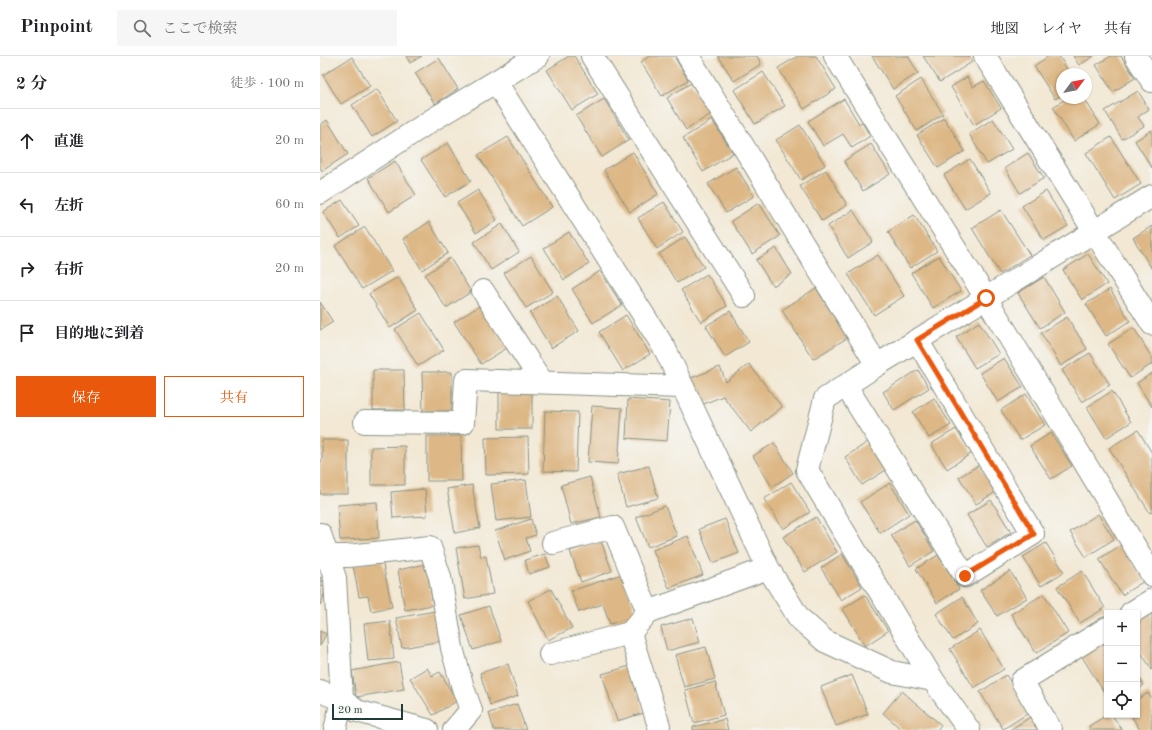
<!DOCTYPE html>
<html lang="ja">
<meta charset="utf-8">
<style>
body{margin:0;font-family:"Old Standard TT","Noto Serif JP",serif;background:#f6f6f6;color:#202124}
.controls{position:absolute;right:12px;bottom:12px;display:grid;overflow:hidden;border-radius:0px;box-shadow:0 1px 3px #0004}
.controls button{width:36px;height:36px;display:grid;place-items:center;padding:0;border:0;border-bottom:1px solid #e0e0e0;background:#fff;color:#202124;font:20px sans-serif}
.compass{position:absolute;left:736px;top:12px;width:36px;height:36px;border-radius:50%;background:#fff;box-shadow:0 1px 3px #0004;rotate:58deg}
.scale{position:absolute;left:12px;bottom:10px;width:71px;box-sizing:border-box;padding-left:4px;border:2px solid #1f3d34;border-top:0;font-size:11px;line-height:14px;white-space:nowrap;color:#1f3d34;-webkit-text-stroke:3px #f6f6f2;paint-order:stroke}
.stop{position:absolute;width:12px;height:12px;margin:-9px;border:3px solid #ea580c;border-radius:50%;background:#fff}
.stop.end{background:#ea580c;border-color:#fff;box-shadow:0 1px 4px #0008}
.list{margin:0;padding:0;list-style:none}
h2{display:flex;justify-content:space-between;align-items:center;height:52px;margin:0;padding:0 16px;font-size:17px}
h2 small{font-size:13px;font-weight:400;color:#757577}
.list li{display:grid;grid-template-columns:26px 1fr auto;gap:12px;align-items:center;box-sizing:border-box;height:64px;padding:0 16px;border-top:1px solid #e0e0e0}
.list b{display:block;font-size:15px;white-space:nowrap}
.list em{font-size:13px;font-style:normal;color:#757577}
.actions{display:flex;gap:8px;padding:12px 16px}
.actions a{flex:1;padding:9px 0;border:1px solid #ea580c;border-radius:0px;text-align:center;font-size:14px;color:#ea580c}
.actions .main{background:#ea580c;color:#fff}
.icon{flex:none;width:22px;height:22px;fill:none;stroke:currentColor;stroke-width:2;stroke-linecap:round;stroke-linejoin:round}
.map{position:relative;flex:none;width:832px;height:674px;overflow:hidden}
header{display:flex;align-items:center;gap:24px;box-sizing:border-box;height:56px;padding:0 20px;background:#fff;border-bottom:1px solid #e0e0e0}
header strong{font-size:19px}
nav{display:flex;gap:22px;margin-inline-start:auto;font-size:14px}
.search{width:280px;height:36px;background:#f6f6f6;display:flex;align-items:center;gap:10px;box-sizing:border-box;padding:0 14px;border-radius:0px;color:#757577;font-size:15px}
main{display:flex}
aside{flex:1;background:#fff}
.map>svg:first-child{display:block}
.building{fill:#ddb785}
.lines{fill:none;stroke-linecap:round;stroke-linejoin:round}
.minor-casing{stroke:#889284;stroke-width:24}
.minor{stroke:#fff;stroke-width:22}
.route{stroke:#ea580c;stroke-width:5}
</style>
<header>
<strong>Pinpoint</strong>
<div class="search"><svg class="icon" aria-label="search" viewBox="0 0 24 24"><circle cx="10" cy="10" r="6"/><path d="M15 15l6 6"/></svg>ここで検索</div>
<nav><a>地図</a><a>レイヤ</a><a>共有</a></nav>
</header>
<main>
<aside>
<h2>2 分<small>徒歩 · 100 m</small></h2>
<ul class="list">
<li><svg class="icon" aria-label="ahead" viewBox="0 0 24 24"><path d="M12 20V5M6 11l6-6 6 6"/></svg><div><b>直進</b></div><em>20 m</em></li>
<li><svg class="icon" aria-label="left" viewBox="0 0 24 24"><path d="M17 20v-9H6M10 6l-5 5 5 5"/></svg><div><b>左折</b></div><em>60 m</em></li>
<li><svg class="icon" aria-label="right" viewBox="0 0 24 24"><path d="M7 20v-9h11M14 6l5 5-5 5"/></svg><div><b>右折</b></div><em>20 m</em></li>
<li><svg class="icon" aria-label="arrive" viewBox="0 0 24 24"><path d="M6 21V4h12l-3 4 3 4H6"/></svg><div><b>目的地に到着</b></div></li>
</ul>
<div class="actions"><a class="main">保存</a><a>共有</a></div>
</aside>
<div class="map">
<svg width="832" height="674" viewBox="0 0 832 674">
<rect width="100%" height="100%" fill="#f6f6f2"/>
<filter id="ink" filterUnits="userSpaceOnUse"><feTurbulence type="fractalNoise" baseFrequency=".025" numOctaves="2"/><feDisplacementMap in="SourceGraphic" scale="8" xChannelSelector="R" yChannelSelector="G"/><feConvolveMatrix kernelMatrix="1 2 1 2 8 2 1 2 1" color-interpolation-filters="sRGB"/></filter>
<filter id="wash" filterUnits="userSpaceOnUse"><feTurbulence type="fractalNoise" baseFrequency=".012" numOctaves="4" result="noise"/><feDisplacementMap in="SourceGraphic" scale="16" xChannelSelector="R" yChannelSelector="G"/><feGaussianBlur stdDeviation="0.9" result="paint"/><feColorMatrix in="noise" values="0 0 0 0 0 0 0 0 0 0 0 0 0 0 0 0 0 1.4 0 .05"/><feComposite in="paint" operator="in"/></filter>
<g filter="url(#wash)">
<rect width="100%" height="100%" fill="#f2e8d4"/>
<g id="blocks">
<g class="building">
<polygon points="86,0 102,0 90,7"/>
<polygon points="249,0 254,0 278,38 252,54 227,14"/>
<polygon points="329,0 354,0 368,24 342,40 321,6"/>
<polygon points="398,0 437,0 441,8 414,25"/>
<polygon points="478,0 496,0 516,33 484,53 458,12"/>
<polygon points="552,0 588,0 598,17 573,33"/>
<polygon points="603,0 649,0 652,6 620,26"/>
<polygon points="729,0 739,0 750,18 742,18 742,39 735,43 714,10"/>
<polygon points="753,0 774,0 759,9"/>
<polygon points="791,0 801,0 815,22 793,36 776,9"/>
<polygon points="32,1 50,30 21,48 3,19"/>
<polygon points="119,2 138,33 115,48 95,17"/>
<polygon points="443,16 465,50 435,68 414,34"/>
<polygon points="647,21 653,31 664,25 681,52 654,69 631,31"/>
<polygon points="601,23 623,58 597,75 575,40"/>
<polygon points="371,27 391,58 366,74 347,42"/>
<polygon points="57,33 77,65 52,81 32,49"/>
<polygon points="818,35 829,53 818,61 824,70 802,83 785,55"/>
<polygon points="747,42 764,42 780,68 754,85 733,51"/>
<polygon points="284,43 309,84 282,101 256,60"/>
<polygon points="524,43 539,68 542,66 550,80 532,92 523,78 503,90 488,65"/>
<polygon points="624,62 645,95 618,112 597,79"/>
<polygon points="673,63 692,93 667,108 649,78"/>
<polygon points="7,64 28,98 2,115 0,111 0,69"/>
<polygon points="392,64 413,97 383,116 363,82"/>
<polygon points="480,69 505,109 481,124 456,84"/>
<polygon points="832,74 832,112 815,85"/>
<polygon points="188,81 232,151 202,170 158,99"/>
<polygon points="791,81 821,128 795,144 766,97"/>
<polygon points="128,87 151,125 125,141 101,104"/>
<polygon points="551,88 570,118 543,135 524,105"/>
<polygon points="313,96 338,138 310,156 284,114"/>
<polygon points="708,97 724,122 700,137 685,112"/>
<polygon points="650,103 671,137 645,153 624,119"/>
<polygon points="75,105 96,139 69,156 48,122"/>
<polygon points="416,111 434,140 406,157 388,128"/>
<polygon points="506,114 527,149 502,165 480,130"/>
<polygon points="158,134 177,164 156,177 137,147"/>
<polygon points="726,135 748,170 724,184 702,150"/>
<polygon points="22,144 39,170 20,182 3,156"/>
<polygon points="344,146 363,176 337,193 318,162"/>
<polygon points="439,147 460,180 432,198 411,165"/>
<polygon points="533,154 553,186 528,202 508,170"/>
<polygon points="681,154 710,199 680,218 652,172"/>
<polygon points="594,159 617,195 590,212 568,176"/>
<polygon points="109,166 128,197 102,214 83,183"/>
<polygon points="182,168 199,196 171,214 154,186"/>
<polygon points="832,170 832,213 813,182"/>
<polygon points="45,171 72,215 42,233 15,190"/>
<polygon points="249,176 269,208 244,224 224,192"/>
<polygon points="365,181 384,211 357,227 339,198"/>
<polygon points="456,192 472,218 453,230 436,204"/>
<polygon points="768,198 787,228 762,244 743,214"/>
<polygon points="558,199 584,240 554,259 528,218"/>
<polygon points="211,200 233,236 206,252 184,217"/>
<polygon points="619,200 641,235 613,252 591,217"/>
<polygon points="130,202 151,236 126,252 105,219"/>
<polygon points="280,215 302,249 273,267 252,233"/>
<polygon points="387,218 407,250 381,266 361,234"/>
<polygon points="78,221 98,254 70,272 49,238"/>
<polygon points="724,221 745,256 720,272 698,237"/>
<polygon points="496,232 527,282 493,303 462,254"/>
<polygon points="790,233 810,265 786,280 766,248"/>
<polygon points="237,240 259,275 231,292 210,257"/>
<polygon points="0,246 13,266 0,274"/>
<polygon points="161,249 187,292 161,308 134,266"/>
<polygon points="410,255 429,286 405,301 386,270"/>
<polygon points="101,257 124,294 98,310 75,273"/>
<polygon points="306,259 330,298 303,315 279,276"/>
<polygon points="747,261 767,293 741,310 721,277"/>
<polygon points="659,266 679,298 655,312 636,281"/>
<polygon points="814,272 832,302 832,308 810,322 788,288"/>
<polygon points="770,297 790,329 762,346 742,314"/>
<polygon points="684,302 703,331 678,346 660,317"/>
<polygon points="429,308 462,351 431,376 403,340 381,349 371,322 400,311 406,326"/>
<polygon points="53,314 84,314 85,354 53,354"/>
<polygon points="598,314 609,332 574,354 563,336"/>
<polygon points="102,316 132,316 132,355 103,355"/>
<polygon points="832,317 832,351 817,327"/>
<polygon points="792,335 811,366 786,382 767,351"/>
<rect x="179" y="336" width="33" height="37"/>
<polygon points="706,338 725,369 700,384 681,354"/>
<polygon points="614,342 631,369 609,382 593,356"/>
<polygon points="308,343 350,346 347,385 306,382"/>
<polygon points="272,350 302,352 298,408 268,406"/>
<polygon points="225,355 258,356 256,416 223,415"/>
<polygon points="636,373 652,397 627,413 611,388"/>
<polygon points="818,374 832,397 832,456 830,457 789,392"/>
<polygon points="731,377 752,410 731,423 710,390"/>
<polygon points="107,380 141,380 142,425 107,425"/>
<polygon points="208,381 209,418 166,419 165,382"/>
<polygon points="2,384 28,384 28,438 0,438 0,405 2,405"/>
<polygon points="548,386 566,414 542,429 525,401"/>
<polygon points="454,387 473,417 452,431 433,400"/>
<polygon points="85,390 85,429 51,429 51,391"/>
<polygon points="659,409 676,436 656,448 639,421"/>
<polygon points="329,410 338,442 306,451 297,418"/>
<polygon points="270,421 281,461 251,468 241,429"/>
<polygon points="206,424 211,461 176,465 171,428"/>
<polygon points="471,426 490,456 463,473 444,443"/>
<polygon points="570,427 589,458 560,477 540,446"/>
<polygon points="152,429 160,472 135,477 127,433"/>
<polygon points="105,433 107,460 73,462 71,436"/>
<polygon points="671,444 691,476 667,491 647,459"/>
<polygon points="57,446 59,482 20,484 17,449"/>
<polygon points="345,450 357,480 328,491 316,461"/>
<polygon points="778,458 794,483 766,501 750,476"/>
<polygon points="496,461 517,496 485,516 463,481"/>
<polygon points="211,463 216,479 206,482 210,495 185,504 175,475"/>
<polygon points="405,463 419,497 393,507 379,473"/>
<polygon points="595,464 614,495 590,510 571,479"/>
<polygon points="368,480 383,519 349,532 333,494"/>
<polygon points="281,485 292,515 261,526 250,495"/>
<polygon points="726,487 744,516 721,530 703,501"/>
<polygon points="158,489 161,501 166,500 173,538 145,543 136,492"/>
<polygon points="801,489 824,525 802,539 779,503"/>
<polygon points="225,498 230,511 209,518 205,504"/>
<polygon points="522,498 542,531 521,544 501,512"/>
<polygon points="618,499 639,533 617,547 596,513"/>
<polygon points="62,504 72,551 51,555 48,540 39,541 33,509"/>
<polygon points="106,508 113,549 85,554 78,514"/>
<polygon points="690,515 707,542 677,560 660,534"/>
<polygon points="762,515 785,552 760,567 737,531"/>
<polygon points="302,518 317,559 290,568 283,548 259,556 251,535"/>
<polygon points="0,521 3,523 1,529 7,531 0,549"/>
<polygon points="231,533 252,572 228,584 208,545"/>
<polygon points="724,538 748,577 716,597 691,558"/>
<polygon points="545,539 568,575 545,590 523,553"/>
<polygon points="642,541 658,568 633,584 616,558"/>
<polygon points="169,550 181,585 153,594 141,559"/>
<polygon points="115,555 121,585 82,592 76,562"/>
<polygon points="832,555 832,614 817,590 817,565"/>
<polygon points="373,562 380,586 347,595 341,571"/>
<polygon points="70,565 74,603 48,605 44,568"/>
<polygon points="660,574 684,613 654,632 630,593"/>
<polygon points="0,575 6,578 0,590"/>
<polygon points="787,583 787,641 761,599"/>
<polygon points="386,591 395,623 364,631 355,599"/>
<polygon points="79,606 84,633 36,641 32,615"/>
<polygon points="188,608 198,640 170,649 160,617"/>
<polygon points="310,610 324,657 297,665 282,618"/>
<polygon points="107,612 112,620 120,616 137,645 113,659 90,622"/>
<polygon points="532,619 548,658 516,670 501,631"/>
<polygon points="686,619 710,656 683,673 660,636"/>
<polygon points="817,619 824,629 817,634"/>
<polygon points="395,626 404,659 374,667 365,634"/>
<polygon points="582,635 621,669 617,674 582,674 563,657"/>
<polygon points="828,637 832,643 832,674 820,674 811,659 817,659 817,644"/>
<polygon points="197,648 206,674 174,674 169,657"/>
<polygon points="787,659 792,659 802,674 771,674 769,670"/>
<polygon points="712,660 721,674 690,674"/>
<polygon points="405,663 408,674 373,674 373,671"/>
</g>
</g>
</g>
<g filter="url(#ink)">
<use href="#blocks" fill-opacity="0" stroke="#889284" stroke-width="1"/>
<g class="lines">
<g class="minor-casing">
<g id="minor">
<polyline points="272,0 424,240"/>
<polyline points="368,0 557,309"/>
<polyline points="515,0 666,242 832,519"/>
<polyline points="665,0 832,268"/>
<polyline points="816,0 832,25"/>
<polyline points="176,26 345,293 448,512 479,562 505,585 572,616 613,624"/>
<polyline points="0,137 112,64 218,0"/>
<polyline points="163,235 222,326"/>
<polyline points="526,330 645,520 713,478 597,284"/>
<polyline points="45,366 143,367 146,324 363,331"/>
<polyline points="0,478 15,522 22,644 0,635"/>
<polyline points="233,487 293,471 328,556 448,512"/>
<polyline points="0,501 8,500 28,500 110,491 120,521 132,592 143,632 151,654 134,674"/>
<polyline points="811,557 832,544"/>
<polyline points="310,577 339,670"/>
<polyline points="230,598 310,577 328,556"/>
<polyline points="15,674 22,644 37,655 107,674"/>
<polyline points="649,674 613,624 487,414 505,343 557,309 832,140"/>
<polyline points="731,674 702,625 787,572"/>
</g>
</g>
<use href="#minor" class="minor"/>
</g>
</g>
<g class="lines" filter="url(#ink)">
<polyline class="route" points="645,520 714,478 597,284 666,242"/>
</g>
</svg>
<div class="controls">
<button>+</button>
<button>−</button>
<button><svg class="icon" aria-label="locate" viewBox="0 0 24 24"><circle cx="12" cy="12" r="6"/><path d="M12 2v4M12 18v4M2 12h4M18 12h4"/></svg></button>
</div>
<svg class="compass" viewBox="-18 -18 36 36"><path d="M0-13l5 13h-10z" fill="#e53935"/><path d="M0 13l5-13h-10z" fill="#757577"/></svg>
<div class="scale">20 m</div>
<div class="stop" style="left:666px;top:242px"></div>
<div class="stop end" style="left:645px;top:520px"></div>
</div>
</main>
